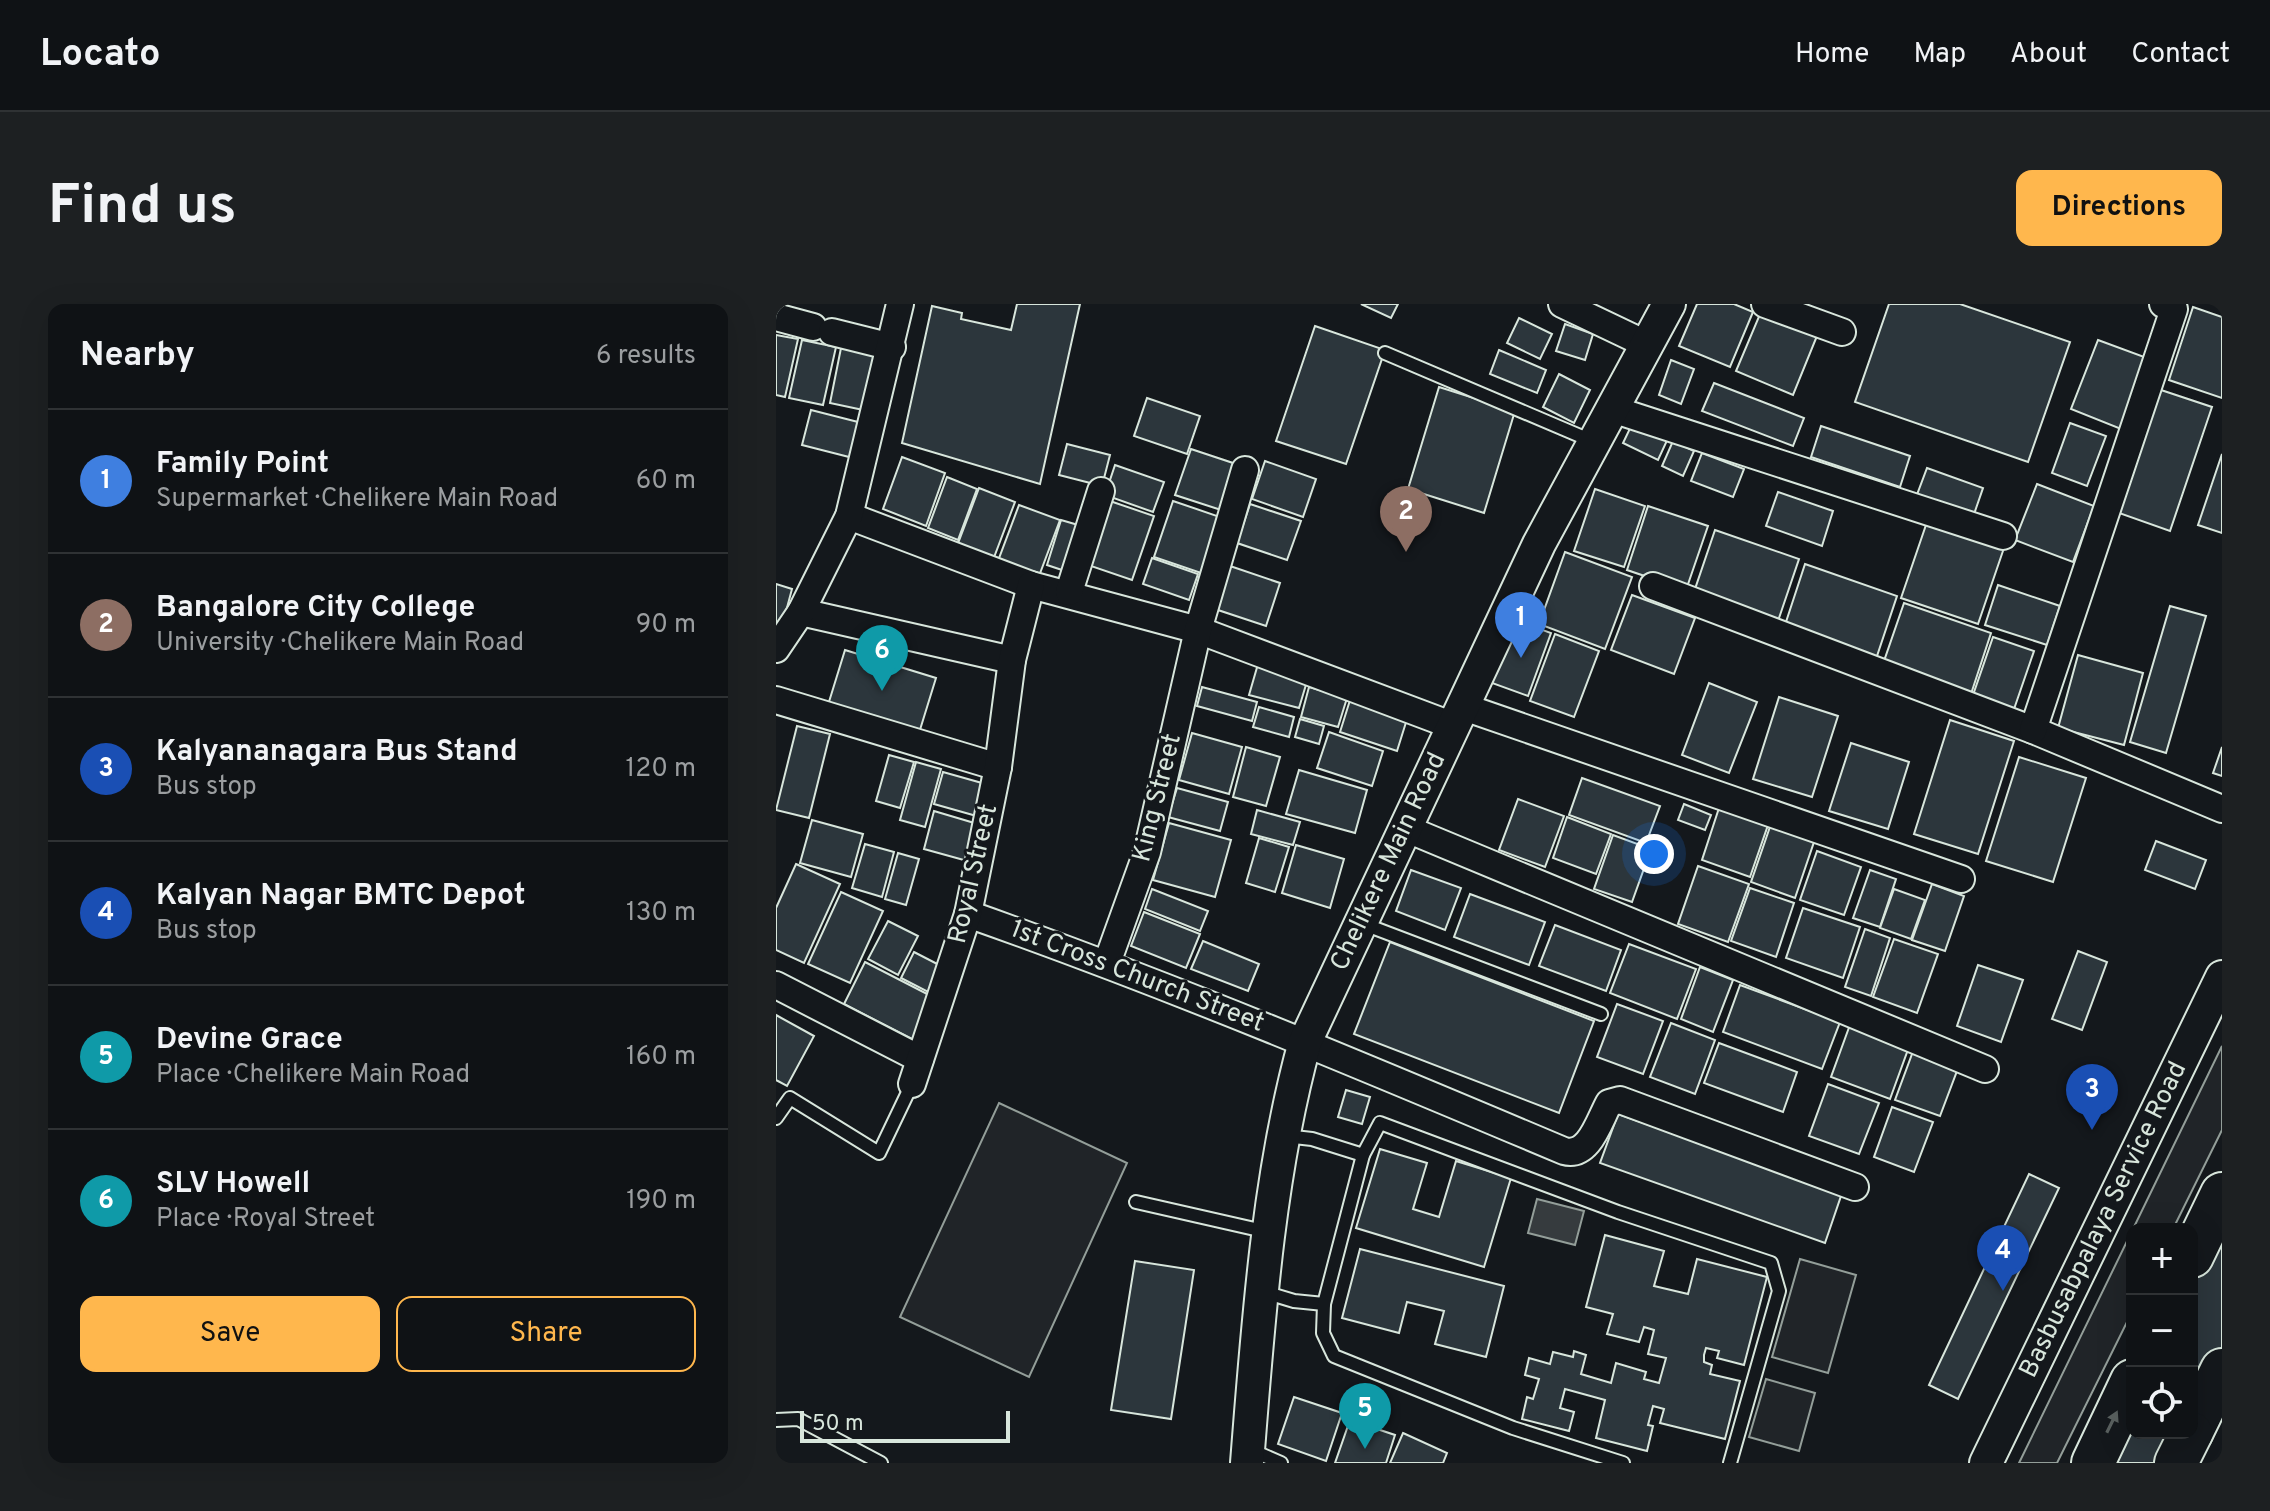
<!DOCTYPE html>
<meta charset="utf-8">
<style>
body{margin:0;font-family:Overpass,sans-serif;background:#1d2022;color:#f1f3f6}
.controls{position:absolute;right:24px;bottom:24px;display:grid;overflow:hidden;border-radius:16px;box-shadow:0 8px 32px #0002}
.controls button{width:72px;height:72px;display:grid;place-items:center;padding:0;border:0;border-bottom:2px solid #2f3234;background:#0f1215;color:#f1f3f6;font:40px sans-serif}
.scale{position:absolute;left:24px;bottom:20px;width:210px;box-sizing:border-box;padding-left:8px;border:4px solid #d8e6dc;border-top:0;font-size:22px;line-height:28px;white-space:nowrap;color:#d8e6dc;-webkit-text-stroke:6px #14181c;paint-order:stroke}
.you{position:absolute;left:878px;top:550px;width:28px;height:28px;margin:-20px;border:6px solid #fff;border-radius:50%;background:#1a73e8;box-shadow:0 0 0 12px #1a73e833}
.badge{display:grid;place-items:center;width:52px;height:52px;border-radius:50%;background:#ffb74d;color:#fff;font-size:26px;font-weight:700}
.pin{position:absolute;translate:-50% -66px;filter:drop-shadow(0 2px 4px #0008)}
.pin::after{content:'';position:absolute;top:42px;width:28px;height:24px;background:inherit;clip-path:polygon(0 0,100% 0,50% 100%)}
.list{margin:0;padding:0;list-style:none}
h2{display:flex;justify-content:space-between;align-items:center;height:104px;margin:0;padding:0 32px;font-size:34px}
h2 small{font-size:26px;font-weight:400;color:#9b9ea0}
.list li{display:grid;grid-template-columns:52px 1fr auto;gap:24px;align-items:center;box-sizing:border-box;height:144px;padding:0 32px;border-top:2px solid #2f3234}
.list b{display:block;font-size:30px;white-space:nowrap}
.list p{margin:0;font-size:26px;white-space:nowrap;color:#9b9ea0}
.list em{font-size:26px;font-style:normal;color:#9b9ea0}
.actions{display:flex;gap:16px;padding:24px 32px}
.actions a{flex:1;padding:18px 0;border:2px solid #ffb74d;border-radius:16px;text-align:center;font-size:28px;color:#ffb74d}
.actions .main{background:#ffb74d;color:#111}
.icon{flex:none;width:44px;height:44px;fill:none;stroke:currentColor;stroke-width:2;stroke-linecap:round;stroke-linejoin:round}
.map{position:relative;flex:none;width:1446px;height:1159px;overflow:hidden;border-radius:16px}
header{display:flex;align-items:center;gap:48px;box-sizing:border-box;height:112px;padding:0 40px;background:#0f1215;border-bottom:2px solid #2f3234}
header strong{font-size:38px}
nav{display:flex;gap:44px;margin-inline-start:auto;font-size:28px}
.intro{display:flex;align-items:center;justify-content:space-between;box-sizing:border-box;height:192px;padding:0 48px}
h1{margin:0;font-size:56px}
.button{padding:20px 36px;border-radius:16px;background:#ffb74d;color:#111;font-size:28px;font-weight:700}
main{display:flex;gap:48px;padding:0 48px}
aside{flex:1;background:#0f1215;border-radius:16px;box-shadow:0 8px 32px #0002}
.map>svg:first-child{display:block}
.green{fill:#202428;stroke:#939e99;stroke-width:2}
.water{fill:#363b3e;stroke:#939e99;stroke-width:2}
.building{fill:#2c363c;stroke:#d8e6dc;stroke-width:2}
.lines{fill:none;stroke-linecap:round;stroke-linejoin:round}
.service-casing{stroke:#d8e6dc;stroke-width:16}
.minor-casing{stroke:#d8e6dc;stroke-width:30}
.tertiary-casing{stroke:#d8e6dc;stroke-width:36}
.trunk-casing{stroke:#d8e6dc;stroke-width:46}
.service{stroke:#14181c;stroke-width:12}
.minor{stroke:#14181c;stroke-width:26}
.tertiary{stroke:#14181c;stroke-width:32}
.trunk{stroke:#14181c;stroke-width:42}
.oneway{fill:#59605f}
.labels{text-anchor:middle;dominant-baseline:central;stroke-width:6;stroke-linejoin:round;paint-order:stroke}
.street-label{font-size:26px;fill:#d8e6dc;stroke:#14181c}
</style>
<header>
<strong>Locato</strong>
<nav><a>Home</a><a>Map</a><a>About</a><a>Contact</a></nav>
</header>
<div class="intro"><h1>Find us</h1><a class="button">Directions</a></div>
<main>
<aside>
<h2>Nearby<small>6 results</small></h2>
<ul class="list">
<li><span class="badge" style="background:#3f7fe0">1</span><div><b>Family Point</b><p>Supermarket · Chelikere Main Road</p></div><em>60 m</em></li>
<li><span class="badge" style="background:#8d6e63">2</span><div><b>Bangalore City College</b><p>University · Chelikere Main Road</p></div><em>90 m</em></li>
<li><span class="badge" style="background:#1a4fb4">3</span><div><b>Kalyananagara Bus Stand</b><p>Bus stop</p></div><em>120 m</em></li>
<li><span class="badge" style="background:#1a4fb4">4</span><div><b>Kalyan Nagar BMTC Depot</b><p>Bus stop</p></div><em>130 m</em></li>
<li><span class="badge" style="background:#0f9aa8">5</span><div><b>Devine Grace</b><p>Place · Chelikere Main Road</p></div><em>160 m</em></li>
<li><span class="badge" style="background:#0f9aa8">6</span><div><b>SLV Howell</b><p>Place · Royal Street</p></div><em>190 m</em></li>
</ul>
<div class="actions"><a class="main">Save</a><a>Share</a></div>
</aside>
<div class="map">
<svg width="1446" height="1159" viewBox="0 0 1446 1159">
<rect width="100%" height="100%" fill="#14181c"/>
<g class="green">
<polygon points="1446,742 1446,826 1397,925 1357,925"/>
<polygon points="223,799 351,859 253,1073 124,1013"/>
<polygon points="1356,927 1356,1008 1281,1159 1243,1159"/>
<polygon points="1024,955 1080,971 1052,1069 996,1053"/>
<polygon points="990,1075 1039,1089 1023,1147 973,1133"/>
</g>
<polygon class="water" points="761,895 808,907 799,941 752,929"/>
<g class="building">
<polygon points="241,0 304,0 264,180 126,139 156,2 186,9 185,15 235,26"/>
<polygon points="585,0 622,0 615,14"/>
<polygon points="921,0 958,0 977,8 954,63 903,42"/>
<polygon points="1113,0 1184,0 1294,38 1252,158 1079,98"/>
<polygon points="987,3 1043,27 1017,91 960,67"/>
<polygon points="1417,3 1446,13 1446,94 1393,76"/>
<polygon points="743,14 776,30 764,55 731,39"/>
<polygon points="789,20 817,30 809,56 780,47"/>
<polygon points="539,22 609,46 570,160 500,137"/>
<polygon points="0,31 22,35 9,93 0,91"/>
<polygon points="26,36 60,43 47,101 13,94"/>
<polygon points="1322,36 1371,54 1345,125 1295,105"/>
<polygon points="65,44 103,52 92,107 54,99"/>
<polygon points="723,46 770,66 761,89 714,70"/>
<polygon points="895,56 918,65 905,100 883,91"/>
<polygon points="783,70 814,86 798,119 767,103"/>
<polygon points="938,79 1028,114 1017,142 926,107"/>
<polygon points="663,83 739,107 708,209 632,185"/>
<polygon points="1385,86 1436,103 1394,227 1343,209"/>
<polygon points="371,94 424,112 411,150 358,132"/>
<polygon points="35,106 86,119 77,154 26,141"/>
<polygon points="859,114 894,130 882,156 847,139"/>
<polygon points="1294,119 1330,132 1311,182 1276,169"/>
<polygon points="1045,122 1134,152 1124,183 1035,153"/>
<polygon points="897,137 918,147 907,172 886,162"/>
<polygon points="291,140 334,151 326,182 283,171"/>
<polygon points="415,145 460,160 445,206 399,191"/>
<polygon points="926,149 968,165 957,193 915,177"/>
<polygon points="1446,150 1446,229 1422,221"/>
<polygon points="126,153 169,169 150,222 107,205"/>
<polygon points="489,157 540,175 527,213 476,195"/>
<polygon points="339,161 388,178 377,208 329,191"/>
<polygon points="1151,164 1207,184 1196,216 1139,196"/>
<polygon points="171,173 201,185 182,236 152,224"/>
<polygon points="1261,180 1318,202 1297,258 1239,236"/>
<polygon points="203,184 239,198 217,256 181,242"/>
<polygon points="819,185 869,202 848,263 798,247"/>
<polygon points="1002,188 1057,207 1046,242 990,222"/>
<polygon points="328,195 378,212 356,276 306,259"/>
<polygon points="397,197 444,213 425,269 378,253"/>
<polygon points="474,200 525,217 511,256 461,239"/>
<polygon points="243,201 284,216 263,272 222,257"/>
<polygon points="872,202 932,222 910,286 851,266"/>
<polygon points="285,216 309,223 295,269 271,261"/>
<polygon points="1151,218 1228,244 1202,320 1125,294"/>
<polygon points="939,226 1023,255 1002,317 918,288"/>
<polygon points="789,248 856,273 829,345 763,320"/>
<polygon points="376,254 422,270 413,296 367,280"/>
<polygon points="1029,260 1121,292 1100,355 1008,324"/>
<polygon points="454,262 504,279 490,322 439,305"/>
<polygon points="0,280 16,285 4,330 0,328"/>
<polygon points="1222,281 1284,302 1271,341 1209,321"/>
<polygon points="856,291 919,314 898,370 835,346"/>
<polygon points="1128,299 1215,329 1195,390 1107,360"/>
<polygon points="1394,302 1430,312 1390,449 1354,438"/>
<polygon points="739,316 775,329 752,392 716,379"/>
<polygon points="779,330 823,347 798,413 754,397"/>
<polygon points="1217,333 1258,347 1237,408 1196,394"/>
<polygon points="69,346 160,374 143,429 52,401"/>
<polygon points="1302,351 1367,369 1348,441 1282,424"/>
<polygon points="482,360 532,374 523,404 473,391"/>
<polygon points="933,379 981,398 953,469 906,451"/>
<polygon points="426,383 481,398 476,417 421,402"/>
<polygon points="533,383 571,394 562,423 525,413"/>
<polygon points="575,393 632,412 621,447 564,428"/>
<polygon points="1003,393 1062,412 1036,493 977,475"/>
<polygon points="483,403 518,413 513,433 477,423"/>
<polygon points="524,415 548,422 543,440 519,433"/>
<polygon points="1174,416 1238,437 1202,550 1138,530"/>
<polygon points="21,422 54,430 33,514 0,506"/>
<polygon points="553,428 607,447 596,482 541,464"/>
<polygon points="416,429 466,443 453,490 403,476"/>
<polygon points="1075,439 1133,458 1112,525 1053,507"/>
<polygon points="470,443 504,453 490,502 457,493"/>
<polygon points="1446,443 1446,472 1437,469"/>
<polygon points="113,451 138,458 124,504 100,497"/>
<polygon points="1243,453 1310,474 1277,578 1210,557"/>
<polygon points="140,458 165,465 149,523 124,516"/>
<polygon points="523,466 591,486 579,529 510,510"/>
<polygon points="167,468 213,481 204,513 158,500"/>
<polygon points="806,474 884,502 870,539 793,511"/>
<polygon points="401,484 452,498 444,527 392,513"/>
<polygon points="742,495 788,512 769,563 723,546"/>
<polygon points="908,500 935,511 929,526 902,516"/>
<polygon points="943,504 992,521 974,573 926,556"/>
<polygon points="481,506 524,518 517,541 475,530"/>
<polygon points="158,507 205,521 195,558 148,545"/>
<polygon points="791,513 835,530 820,570 777,554"/>
<polygon points="36,516 87,530 75,573 24,559"/>
<polygon points="996,517 1040,532 1019,594 975,578"/>
<polygon points="393,519 455,536 439,593 377,576"/>
<polygon points="837,531 875,545 856,598 818,585"/>
<polygon points="483,534 513,543 499,588 470,579"/>
<polygon points="1380,537 1430,556 1419,585 1369,566"/>
<polygon points="89,540 118,548 106,593 76,584"/>
<polygon points="520,541 568,555 554,604 506,589"/>
<polygon points="1041,547 1085,563 1068,611 1024,596"/>
<polygon points="122,549 143,555 130,601 109,595"/>
<polygon points="20,560 64,580 28,659 0,646 0,604"/>
<polygon points="922,562 973,580 952,638 902,620"/>
<polygon points="635,566 685,584 669,626 620,607"/>
<polygon points="1094,566 1120,575 1104,623 1077,614"/>
<polygon points="1156,580 1188,592 1169,647 1136,636"/>
<polygon points="974,584 1018,599 1000,653 955,637"/>
<polygon points="376,585 432,607 424,627 369,605"/>
<polygon points="1118,585 1149,596 1135,635 1104,624"/>
<polygon points="65,588 107,607 74,679 32,660"/>
<polygon points="694,590 769,618 753,661 678,633"/>
<polygon points="1027,604 1084,623 1067,674 1010,654"/>
<polygon points="368,608 424,630 410,664 355,642"/>
<polygon points="112,617 142,632 122,671 92,655"/>
<polygon points="779,621 845,646 830,687 763,662"/>
<polygon points="1089,625 1114,634 1095,692 1069,683"/>
<polygon points="1118,635 1162,650 1141,709 1097,693"/>
<polygon points="427,637 483,660 472,687 415,665"/>
<polygon points="614,638 818,717 783,809 578,730"/>
<polygon points="853,640 920,665 901,715 834,689"/>
<polygon points="1302,647 1331,658 1306,726 1276,715"/>
<polygon points="138,648 171,665 158,691 125,674"/>
<polygon points="89,658 159,694 138,736 68,700"/>
<polygon points="1202,661 1247,676 1225,738 1181,722"/>
<polygon points="924,663 957,676 937,728 905,715"/>
<polygon points="964,681 1064,718 1046,765 947,728"/>
<polygon points="841,700 887,717 867,770 821,753"/>
<polygon points="0,711 38,732 11,782 0,776"/>
<polygon points="1075,718 1134,740 1114,795 1055,773"/>
<polygon points="895,719 939,736 919,790 874,773"/>
<polygon points="943,739 1021,768 1007,808 928,779"/>
<polygon points="1139,742 1184,759 1164,812 1119,796"/>
<polygon points="1052,780 1103,799 1083,850 1033,832"/>
<polygon points="570,786 594,793 586,820 562,813"/>
<polygon points="1116,803 1157,818 1138,868 1098,853"/>
<polygon points="842,810 1066,889 1049,939 824,859"/>
<polygon points="604,845 651,859 637,905 663,913 680,857 735,874 708,963 580,924"/>
<polygon points="1253,870 1283,884 1182,1095 1153,1081"/>
<polygon points="1446,892 1446,1075 1405,1159 1316,1159 1356,1077 1356,1129 1416,1129 1416,954"/>
<polygon points="829,931 888,947 878,982 912,990 921,955 991,973 968,1061 941,1054 943,1047 930,1044 928,1051 928,1058 936,1061 934,1070 964,1077 949,1135 884,1119 888,1105 877,1102 872,1121 877,1122 871,1147 820,1134 829,1096 789,1085 784,1104 798,1108 793,1127 746,1115 751,1093 757,1095 763,1075 749,1071 753,1054 774,1060 777,1048 797,1053 798,1047 810,1051 805,1070 835,1079 840,1059 870,1068 868,1075 883,1079 890,1054 872,1050 878,1026 868,1023 863,1038 831,1030 837,1010 810,1003"/>
<polygon points="584,945 728,982 710,1053 659,1040 668,1007 631,998 623,1029 566,1014"/>
<polygon points="359,957 418,966 395,1115 335,1106"/>
<polygon points="518,1093 566,1109 550,1157 502,1140"/>
<polygon points="574,1116 619,1131 610,1159 559,1159"/>
<polygon points="627,1129 671,1149 667,1159 614,1159"/>
</g>
<g class="lines">
<g class="service-casing">
<g id="service">
<polyline points="609,49 816,137"/>
<polyline points="585,619 825,710"/>
<polyline points="0,814 14,794 103,849 136,780"/>
<polyline points="509,832 536,835 587,851"/>
<polyline points="360,898 492,928"/>
<polyline points="488,988 518,997 548,1000"/>
<polyline points="0,1116 22,1115 105,1159"/>
<polyline points="475,1146 505,1159"/>
<polyline points="847,1159 737,1124 558,1052 547,1029 548,1000 587,851 604,819 842,908 995,959 1003,987 954,1159"/>
</g>
</g>
<g class="minor-casing">
<g id="minor">
<polyline points="786,0 872,41"/>
<polyline points="989,0 1066,28"/>
<polyline points="0,13 37,23"/>
<polyline points="56,28 116,43"/>
<polyline points="836,105 1227,232"/>
<polyline points="73,212 255,281 422,326 675,421"/>
<polyline points="877,282 1257,426 1446,505"/>
<polyline points="293,288 325,187"/>
<polyline points="25,308 236,356"/>
<polyline points="0,345 25,308 73,212 124,0"/>
<polyline points="0,396 222,463"/>
<polyline points="685,402 1185,575"/>
<polyline points="1257,426 1398,5 1387,0"/>
<polyline points="631,525 1209,765"/>
<path d="M192,610C394,681 591,764 788,847C813,854 823,817 833,799L844,796L1079,883"/>
<polyline points="331,659 371,548 422,326 469,166"/>
<polyline points="0,681 144,755"/>
<polyline points="136,780 192,610 222,463 236,356 255,281"/>
</g>
</g>
<g class="tertiary-casing">
<g id="tertiary">
<path d="M471,1159C482,1021 492,871 529,738L763,240L893,0"/>
<polyline points="1210,1159 1446,673"/>
</g>
</g>
<g class="trunk-casing">
<g id="trunk">
<polyline points="1416,952 1446,890"/>
<polyline points="1416,1127 1446,1066"/>
<polyline points="1317,1159 1356,1077"/>
<polyline points="1400,1159 1415,1129"/>
</g>
</g>
<use href="#service" class="service"/>
<use href="#minor" class="minor"/>
<use href="#tertiary" class="tertiary"/>
<use href="#trunk" class="trunk"/>
</g>
<defs><path id="oneway-solid" d="M-6-.8H1V-3.2L6.5 0L1 3.2V.8H-6Z" transform="scale(2)"/></defs>
<use class="oneway" href="#oneway-solid" transform="translate(1336 1118) rotate(-64)"/>
<g class="labels">
<g class="street-label">
<text transform="translate(382 494) rotate(-76)">King Street</text>
<text transform="translate(613 558) rotate(-65)">Chelikere Main Road</text>
<text transform="translate(198 570) rotate(-77)">Royal Street</text>
<text transform="translate(361 673) rotate(21)">1st Cross Church Street</text>
<text transform="translate(1328 916) rotate(-64)">Basbusabpalaya Service Road</text>
</g>
</g>
</svg>
<div class="controls">
<button>+</button>
<button>−</button>
<button><svg class="icon" aria-label="locate" viewBox="0 0 24 24"><circle cx="12" cy="12" r="6"/><path d="M12 2v4M12 18v4M2 12h4M18 12h4"/></svg></button>
</div>
<div class="scale">50 m</div>
<div class="you"></div>
<div class="pin badge" style="left:745px;top:354px;background:#3f7fe0">1</div>
<div class="pin badge" style="left:630px;top:248px;background:#8d6e63">2</div>
<div class="pin badge" style="left:1316px;top:826px;background:#1a4fb4">3</div>
<div class="pin badge" style="left:1227px;top:987px;background:#1a4fb4">4</div>
<div class="pin badge" style="left:589px;top:1145px;background:#0f9aa8">5</div>
<div class="pin badge" style="left:106px;top:387px;background:#0f9aa8">6</div>
</div>
</main>
